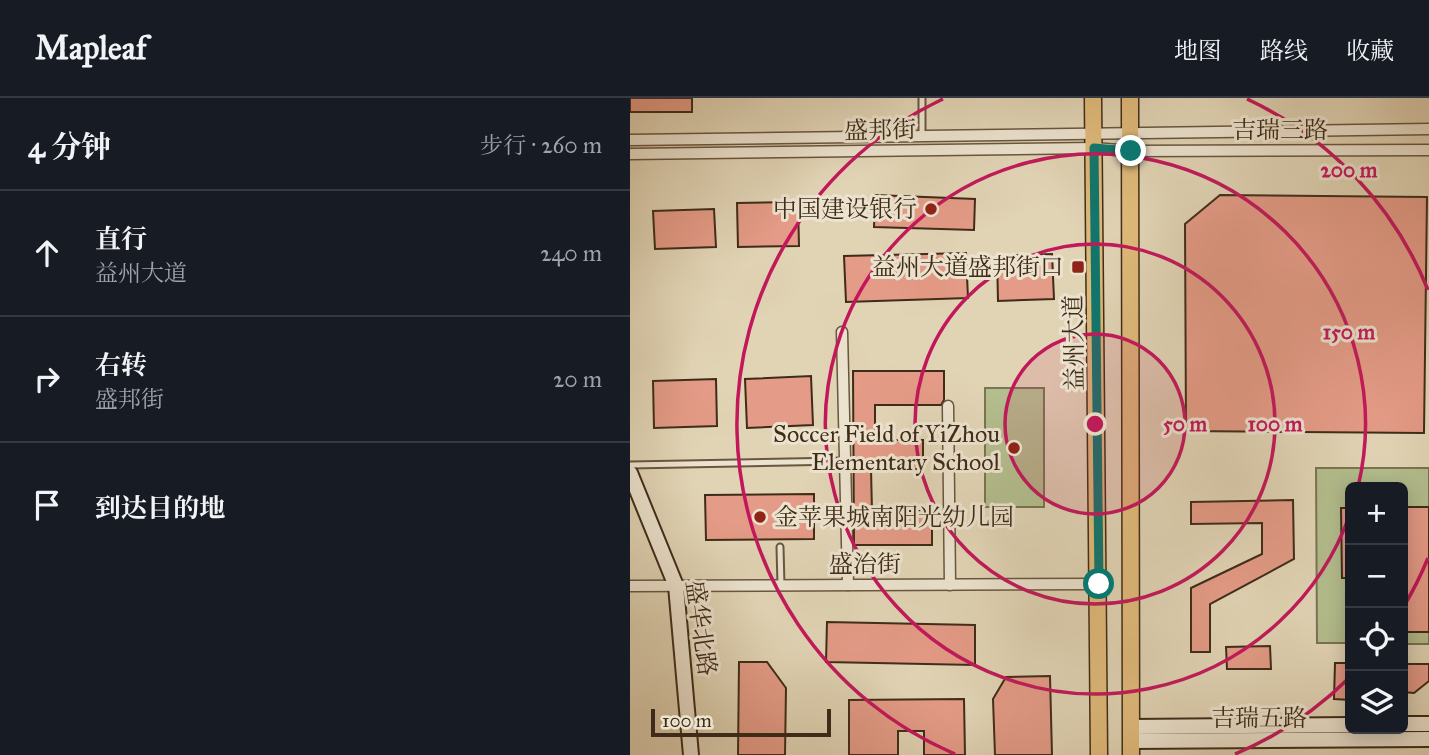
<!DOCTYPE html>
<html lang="zh">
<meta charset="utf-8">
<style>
body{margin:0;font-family:"IM FELL Great Primer","Noto Serif SC",serif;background:#20242c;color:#f1f3f6}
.controls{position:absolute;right:21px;bottom:21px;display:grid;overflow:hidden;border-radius:10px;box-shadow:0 4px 18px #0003}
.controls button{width:63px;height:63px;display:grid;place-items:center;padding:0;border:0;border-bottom:2px solid #363941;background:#171b24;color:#f1f3f6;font:35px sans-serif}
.scale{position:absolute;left:21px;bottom:18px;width:180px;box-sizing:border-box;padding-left:7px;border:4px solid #3f2c18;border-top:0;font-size:19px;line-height:24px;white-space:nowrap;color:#3f2c18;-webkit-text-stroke:5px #ece3cf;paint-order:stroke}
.stop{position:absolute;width:21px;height:21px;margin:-16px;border:5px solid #0f766e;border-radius:50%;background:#fff}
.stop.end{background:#0f766e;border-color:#fff;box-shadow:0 2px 7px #0008}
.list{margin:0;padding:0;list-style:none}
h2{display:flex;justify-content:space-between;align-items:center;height:91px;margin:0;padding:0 28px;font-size:30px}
h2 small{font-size:23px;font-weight:400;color:#9ea1a6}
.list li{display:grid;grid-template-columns:46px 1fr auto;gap:21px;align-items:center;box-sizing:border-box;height:126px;padding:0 28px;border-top:2px solid #363941}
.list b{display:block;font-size:26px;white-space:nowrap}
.list p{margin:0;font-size:23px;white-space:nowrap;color:#9ea1a6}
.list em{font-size:23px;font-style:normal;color:#9ea1a6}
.icon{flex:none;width:38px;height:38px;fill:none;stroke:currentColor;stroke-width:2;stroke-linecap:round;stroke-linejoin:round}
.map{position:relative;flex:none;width:799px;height:657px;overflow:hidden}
header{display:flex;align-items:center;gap:42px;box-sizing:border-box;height:98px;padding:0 35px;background:#171b24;border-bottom:2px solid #363941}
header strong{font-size:33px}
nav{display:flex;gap:38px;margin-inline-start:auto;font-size:24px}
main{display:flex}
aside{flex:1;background:#171b24}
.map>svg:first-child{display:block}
.green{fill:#b3bd8d;stroke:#797452;stroke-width:2}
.building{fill:#e49b87;stroke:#3f2c18;stroke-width:2}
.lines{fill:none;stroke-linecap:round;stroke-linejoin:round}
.lane-casing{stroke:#68563f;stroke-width:9}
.street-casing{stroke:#68563f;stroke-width:13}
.secondary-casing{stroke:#3f2c18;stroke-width:18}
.primary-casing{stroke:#3f2c18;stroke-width:19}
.lane{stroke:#ece3cf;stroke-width:5}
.street{stroke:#ece3cf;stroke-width:10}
.secondary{stroke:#ece3cf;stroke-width:14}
.primary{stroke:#e0ba7a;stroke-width:16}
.route{stroke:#0f766e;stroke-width:9}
.ring{fill:none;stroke:#c2185b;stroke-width:3.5}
.poi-dot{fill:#8f2418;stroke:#ece3cf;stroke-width:2.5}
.labels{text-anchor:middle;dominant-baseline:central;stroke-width:6;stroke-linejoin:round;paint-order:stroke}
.street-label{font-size:24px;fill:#3f2c18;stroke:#ece3cf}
.poi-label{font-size:24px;fill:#3f2c18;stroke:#ece3cf;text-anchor:end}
.centre{fill:#c2185b;stroke:#ece3cf;stroke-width:3.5}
.ring-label{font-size:21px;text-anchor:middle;font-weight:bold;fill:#c2185b;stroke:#ece3cf;stroke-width:6;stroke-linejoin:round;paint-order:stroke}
</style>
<header>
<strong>Mapleaf</strong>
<nav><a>地图</a><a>路线</a><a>收藏</a></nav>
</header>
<main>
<aside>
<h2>4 分钟<small>步行 · 260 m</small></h2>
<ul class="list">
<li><svg class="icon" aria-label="ahead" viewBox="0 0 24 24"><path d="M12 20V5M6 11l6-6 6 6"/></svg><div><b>直行</b><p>益州大道</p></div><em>240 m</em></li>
<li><svg class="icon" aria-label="right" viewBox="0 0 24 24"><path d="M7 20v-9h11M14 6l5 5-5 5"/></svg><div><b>右转</b><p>盛邦街</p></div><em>20 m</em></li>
<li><svg class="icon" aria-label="arrive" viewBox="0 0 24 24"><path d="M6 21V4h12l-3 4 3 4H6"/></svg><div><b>到达目的地</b></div></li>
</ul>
</aside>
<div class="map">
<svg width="799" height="657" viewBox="0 0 799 657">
<rect width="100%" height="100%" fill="#e1d4b5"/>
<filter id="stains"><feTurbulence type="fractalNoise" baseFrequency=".00286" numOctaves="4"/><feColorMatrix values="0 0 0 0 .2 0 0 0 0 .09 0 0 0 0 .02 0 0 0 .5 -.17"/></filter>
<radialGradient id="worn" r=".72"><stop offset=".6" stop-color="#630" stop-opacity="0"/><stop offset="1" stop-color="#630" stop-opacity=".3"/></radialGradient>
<g class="green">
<rect x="355" y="290" width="59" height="119"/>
<polygon points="686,370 799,370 799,546 773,546 773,389 720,389 720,545 687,545"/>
</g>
<g class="building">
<rect x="0" y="0" width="62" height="14"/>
<polygon points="245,97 345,101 344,132 244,129"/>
<polygon points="590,97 797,99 794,335 556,333 555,126"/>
<polygon points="168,104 169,148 108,149 107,105"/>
<polygon points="84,111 86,149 25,151 23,113"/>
<polygon points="336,155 338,200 216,204 214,158"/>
<polygon points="422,156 424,201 368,203 367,158"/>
<polygon points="223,273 314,273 314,302 311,307 245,307 245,342 293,342 293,371 241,371 242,413 302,413 302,447 224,447"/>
<polygon points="181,278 183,327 117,330 115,281"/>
<polygon points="86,281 87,328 24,330 23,283"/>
<polygon points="184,396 184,441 76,442 75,397"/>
<polygon points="663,402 664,461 580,506 580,554 561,554 561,490 632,456 632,425 561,426 561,404"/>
<rect x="773" y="409" width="26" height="125"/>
<polygon points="711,410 720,410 720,480 712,480"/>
<polygon points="197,524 345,527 345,567 196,564"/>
<polygon points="640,548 641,571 597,571 596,549"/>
<polygon points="109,564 137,564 156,590 155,657 108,657"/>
<polygon points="705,565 720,565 720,602 704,601"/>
<polygon points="773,566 799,566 799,583 784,595 773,594"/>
<polygon points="420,578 422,657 365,657 363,601 376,579"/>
<polygon points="334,601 335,657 294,657 294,633 268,633 268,657 219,657 219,602"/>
</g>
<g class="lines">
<g class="lane-casing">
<g id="lane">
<polyline points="292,39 292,0"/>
<polyline points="0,367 213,363"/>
<polyline points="150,449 151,487"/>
</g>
</g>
<g class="street-casing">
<g id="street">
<polyline points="0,42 799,31"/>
<polyline points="0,56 464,50 501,53 799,52"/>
<polyline points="212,234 218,487"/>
<polyline points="318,308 320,487"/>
<polyline points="0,488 469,486"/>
</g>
</g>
<g class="secondary-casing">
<g id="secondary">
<polyline points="0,375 46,488 61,657"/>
<polyline points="773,626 799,626"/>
<polyline points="501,629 720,627"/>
<polyline points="501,643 799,641"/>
</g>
</g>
<g class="primary-casing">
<g id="primary">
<polyline points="463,0 469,657"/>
<polyline points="500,0 501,657"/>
</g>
</g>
<use href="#lane" class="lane"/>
<use href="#street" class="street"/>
<use href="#secondary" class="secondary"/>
<use href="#primary" class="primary"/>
</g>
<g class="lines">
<polyline class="route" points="469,486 464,50 501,53"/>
</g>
<circle cx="465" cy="326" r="90" fill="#c2185b" fill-opacity=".12"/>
<g class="ring">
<circle cx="465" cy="326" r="90"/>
<circle cx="465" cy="326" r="180"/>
<path d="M720 416A270 270 0 1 1 728 389"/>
<path d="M798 460A359 359 0 0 1 774 508M719 580A359 359 0 0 1 605 656M325 656A359 359 0 0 1 313 1M617 1A359 359 0 0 1 798 192"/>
</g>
<g class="poi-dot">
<circle cx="301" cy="111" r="7"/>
<rect x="441" y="162" width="14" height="14" rx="3.5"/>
<circle cx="384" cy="350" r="7"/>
<circle cx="130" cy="419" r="7"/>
</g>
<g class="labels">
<g class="street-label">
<text transform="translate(250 32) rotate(-1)">盛邦街</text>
<text x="650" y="32">吉瑞三路</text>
<text transform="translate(444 245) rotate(-91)">益州大道</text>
<text x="235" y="466">盛治街</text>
<text transform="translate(71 530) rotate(82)">盛华北路</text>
<text x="629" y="620">吉瑞五路</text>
</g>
<g class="poi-label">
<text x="287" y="111">中国建设银行</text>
<text x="434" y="169">益州大道盛邦街口</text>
<text x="370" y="336">Soccer Field of YiZhou<tspan x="370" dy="28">Elementary School</tspan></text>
<text x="144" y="419" text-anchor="start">金苹果城南阳光幼儿园</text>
</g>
</g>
<circle cx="465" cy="326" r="10" class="centre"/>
<g class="ring-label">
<text x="719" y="79">200 m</text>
<text x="719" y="241">150 m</text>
<text x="555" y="333">50 m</text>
<text x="645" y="333">100 m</text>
</g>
<rect width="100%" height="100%" filter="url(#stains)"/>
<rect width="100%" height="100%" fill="url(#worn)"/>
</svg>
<div class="controls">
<button>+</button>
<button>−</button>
<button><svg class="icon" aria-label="locate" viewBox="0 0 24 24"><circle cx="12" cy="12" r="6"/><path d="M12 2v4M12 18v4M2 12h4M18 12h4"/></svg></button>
<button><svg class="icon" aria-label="layers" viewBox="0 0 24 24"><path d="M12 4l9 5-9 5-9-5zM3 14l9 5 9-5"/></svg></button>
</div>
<div class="scale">100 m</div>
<div class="stop" style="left:469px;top:486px"></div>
<div class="stop end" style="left:501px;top:53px"></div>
</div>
</main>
